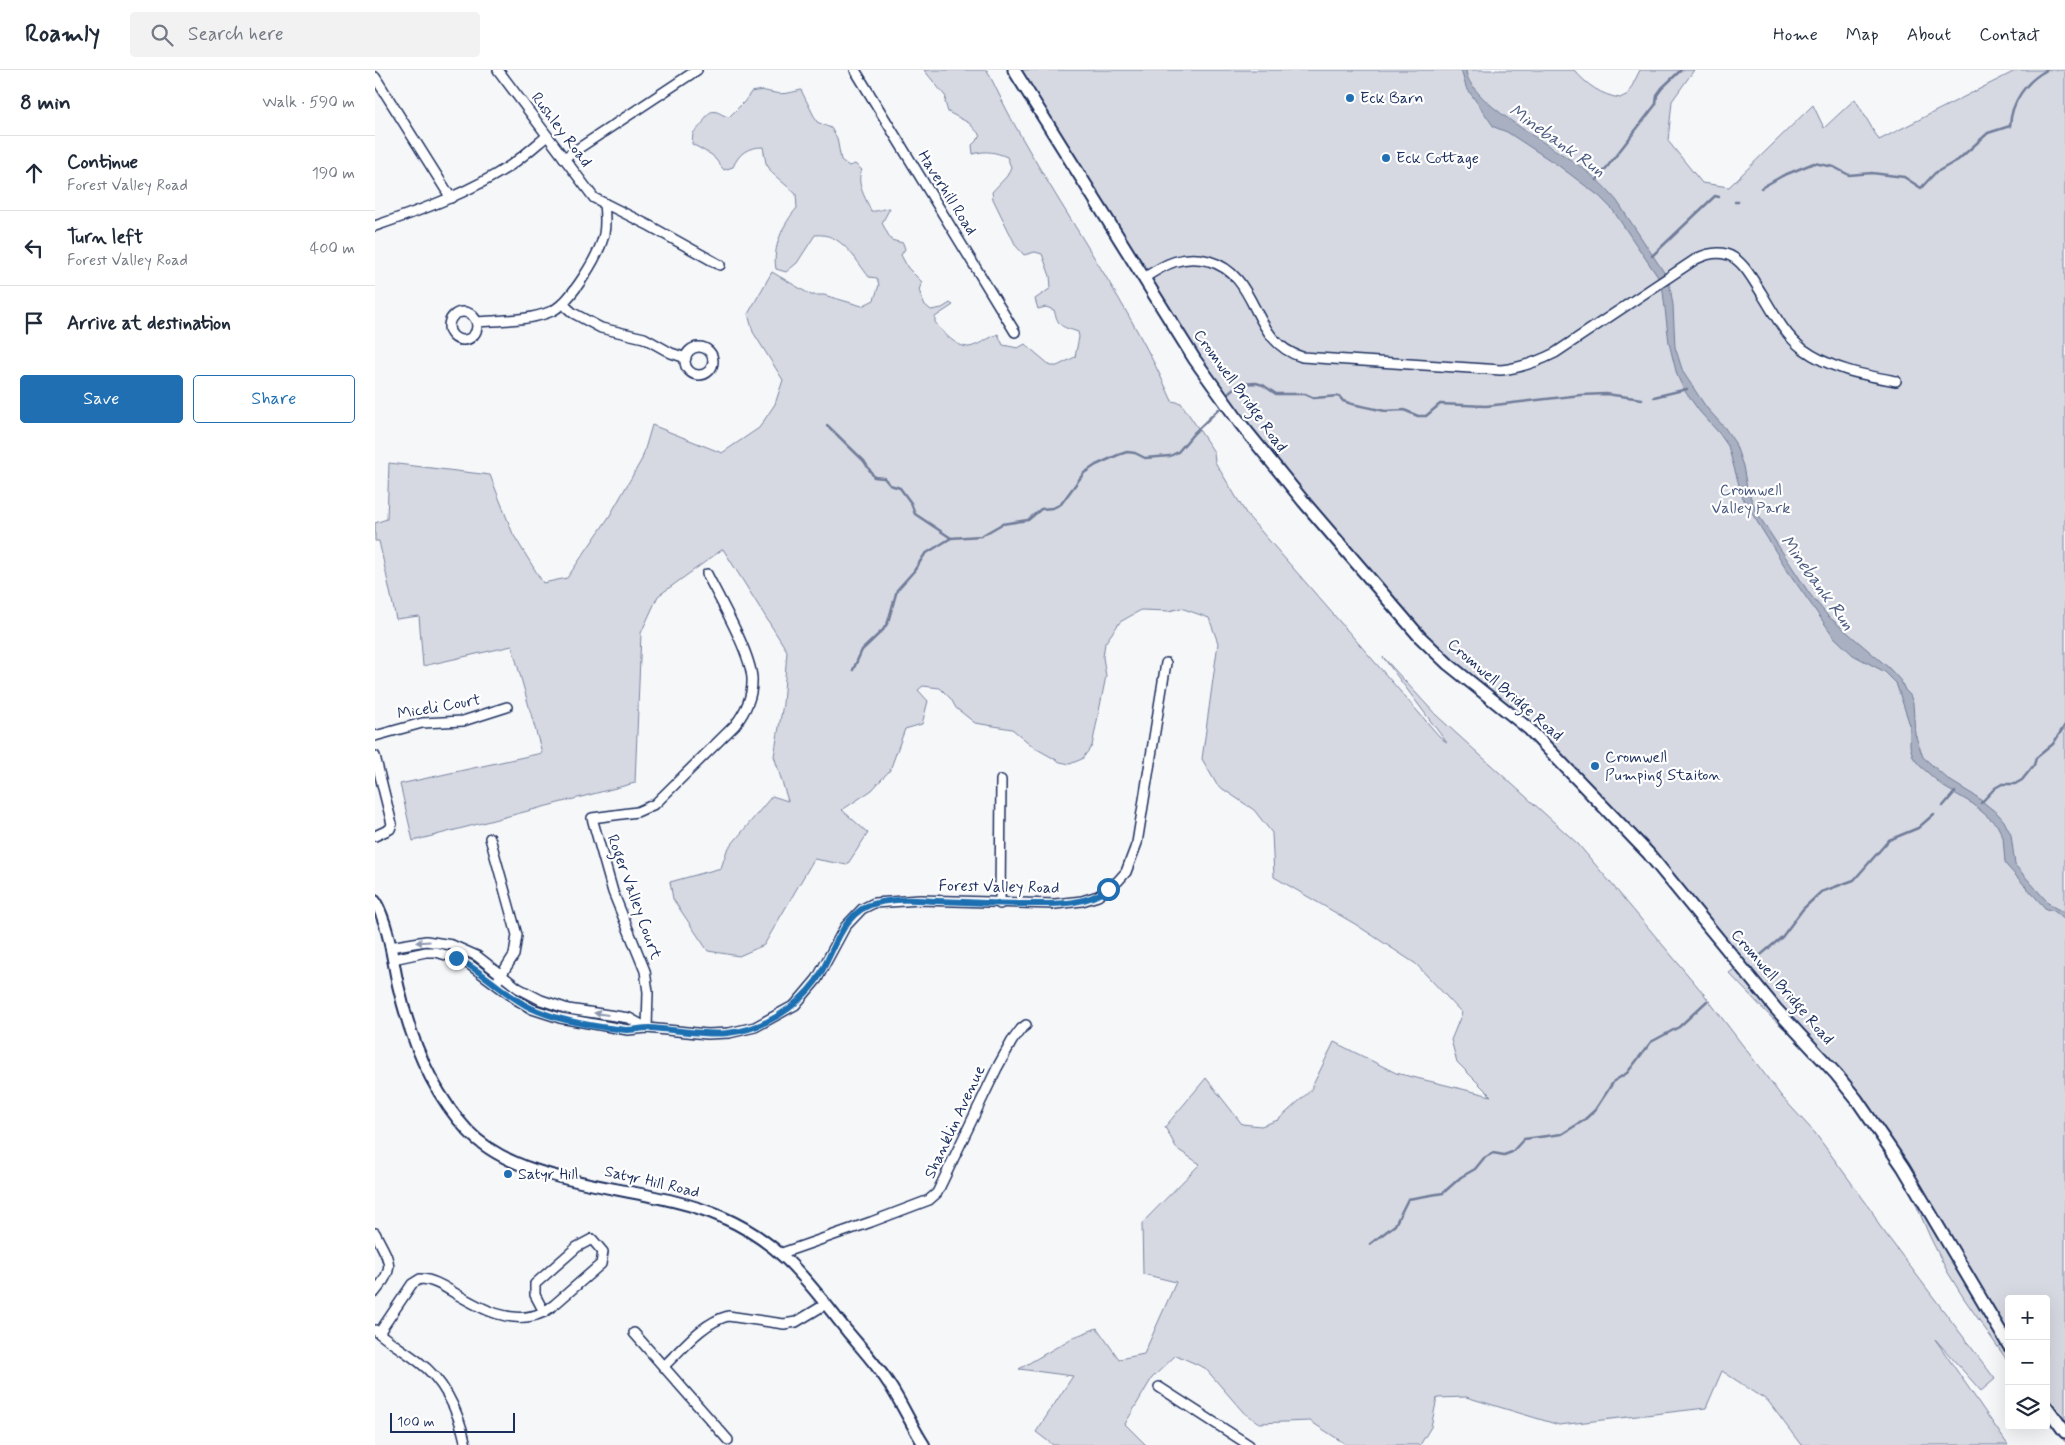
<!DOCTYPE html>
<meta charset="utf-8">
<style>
body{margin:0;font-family:Mynerve,sans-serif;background:#f2f2f3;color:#1f2937}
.controls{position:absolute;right:15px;bottom:15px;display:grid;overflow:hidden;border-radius:5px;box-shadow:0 5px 20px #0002}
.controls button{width:45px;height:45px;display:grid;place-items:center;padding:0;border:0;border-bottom:1px solid #e0e1e3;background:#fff;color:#1f2937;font:25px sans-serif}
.scale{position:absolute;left:15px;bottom:12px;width:125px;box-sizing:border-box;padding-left:5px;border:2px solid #1b2f5e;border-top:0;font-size:14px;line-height:18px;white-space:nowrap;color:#1b2f5e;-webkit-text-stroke:4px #fff;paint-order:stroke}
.stop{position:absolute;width:15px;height:15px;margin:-11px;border:4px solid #1f6fb2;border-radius:50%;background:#fff}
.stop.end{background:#1f6fb2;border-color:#fff;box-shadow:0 1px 5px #0008}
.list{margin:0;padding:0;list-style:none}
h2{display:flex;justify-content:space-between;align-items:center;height:65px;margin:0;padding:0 20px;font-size:21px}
h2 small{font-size:16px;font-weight:400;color:#747a83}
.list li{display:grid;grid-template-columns:32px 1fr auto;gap:15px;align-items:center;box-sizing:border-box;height:75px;padding:0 20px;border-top:1px solid #e0e1e3}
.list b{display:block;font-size:19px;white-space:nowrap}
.list p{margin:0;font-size:16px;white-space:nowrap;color:#747a83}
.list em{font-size:16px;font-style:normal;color:#747a83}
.actions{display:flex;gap:10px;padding:15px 20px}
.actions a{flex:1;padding:11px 0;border:1px solid #1f6fb2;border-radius:5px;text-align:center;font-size:18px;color:#1f6fb2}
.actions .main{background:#1f6fb2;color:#fff}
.icon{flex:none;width:28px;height:28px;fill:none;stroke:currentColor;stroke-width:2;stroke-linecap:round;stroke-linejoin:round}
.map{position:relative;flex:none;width:1690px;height:1375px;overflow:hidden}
header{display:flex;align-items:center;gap:30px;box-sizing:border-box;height:70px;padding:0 25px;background:#fff;border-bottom:1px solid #e0e1e3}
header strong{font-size:24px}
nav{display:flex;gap:28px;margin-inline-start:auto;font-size:18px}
.search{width:350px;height:45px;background:#f2f2f3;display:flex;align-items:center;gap:12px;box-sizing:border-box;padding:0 18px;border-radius:5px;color:#747a83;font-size:19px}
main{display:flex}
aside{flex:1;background:#fff}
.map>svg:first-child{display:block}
.green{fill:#d6d9e2;stroke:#7884a0}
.water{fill:#a9b0c1;stroke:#707c99}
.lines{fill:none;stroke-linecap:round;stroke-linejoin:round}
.stream{stroke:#707c99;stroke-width:2.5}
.minor-casing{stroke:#1b2f5e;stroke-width:12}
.tertiary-casing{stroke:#1b2f5e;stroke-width:14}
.secondary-casing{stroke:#1b2f5e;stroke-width:15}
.minor{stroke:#fff;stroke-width:9}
.tertiary{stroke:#fff;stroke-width:10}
.secondary{stroke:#fff;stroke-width:11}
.oneway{fill:#8d97ae}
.route{stroke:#1f6fb2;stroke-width:6}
.poi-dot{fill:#1f6fb2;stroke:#fff;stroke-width:2}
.labels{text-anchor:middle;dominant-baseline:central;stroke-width:4.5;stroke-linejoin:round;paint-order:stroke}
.poi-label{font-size:16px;fill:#1b2f5e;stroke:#fff;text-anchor:start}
.street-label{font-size:16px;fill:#1b2f5e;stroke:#fff}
.park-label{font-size:16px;fill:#4a5a7f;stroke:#fff}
.water-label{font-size:18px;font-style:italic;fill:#4d5c81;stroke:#fff}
</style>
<header>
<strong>Roamly</strong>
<div class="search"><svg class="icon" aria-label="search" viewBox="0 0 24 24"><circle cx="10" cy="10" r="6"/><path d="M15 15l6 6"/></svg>Search here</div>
<nav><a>Home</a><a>Map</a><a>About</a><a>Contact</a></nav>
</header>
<main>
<aside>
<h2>8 min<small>Walk · 590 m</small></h2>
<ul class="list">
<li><svg class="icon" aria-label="ahead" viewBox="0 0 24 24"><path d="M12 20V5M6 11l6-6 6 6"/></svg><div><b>Continue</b><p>Forest Valley Road</p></div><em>190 m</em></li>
<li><svg class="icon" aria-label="left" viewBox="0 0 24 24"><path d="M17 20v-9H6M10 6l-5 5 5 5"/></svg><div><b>Turn left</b><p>Forest Valley Road</p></div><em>400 m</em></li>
<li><svg class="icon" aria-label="arrive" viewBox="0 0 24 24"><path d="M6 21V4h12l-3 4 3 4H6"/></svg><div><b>Arrive at destination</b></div></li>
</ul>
<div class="actions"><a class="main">Save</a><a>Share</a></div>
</aside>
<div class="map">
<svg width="1690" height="1375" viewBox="0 0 1690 1375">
<rect width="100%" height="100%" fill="#f6f7f9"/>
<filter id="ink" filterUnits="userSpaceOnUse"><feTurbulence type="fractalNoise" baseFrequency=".02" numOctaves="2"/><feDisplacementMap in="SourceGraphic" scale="10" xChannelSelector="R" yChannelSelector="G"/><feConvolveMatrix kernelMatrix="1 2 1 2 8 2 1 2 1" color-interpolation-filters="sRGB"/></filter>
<g filter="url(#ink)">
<g class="green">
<path d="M549,0H612C623,22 634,46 647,68C697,156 756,238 797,331L806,333L839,382L840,392L872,445L1064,666L1072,673L1008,587L1061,645L1203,774L1328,923L1407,1027L1440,1063L1497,1141L1504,1155L1620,1309L1606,1321L1560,1269L1633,1375H1426L1393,1331L1347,1301L1331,1338L1184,1355L1091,1327L1062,1328L1056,1357L1045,1375H972L935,1351L884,1353L869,1343L830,1298L801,1285L777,1308L750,1354L771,1375H678L661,1362L698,1306L644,1299L699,1267L722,1258L744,1289L769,1284L801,1212L768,1204L767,1153L825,1094L802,1079L790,1057L831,1008L867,1054L886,1056L903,1050L935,1021L959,972L1021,1003L1116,1026L1082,992L1076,970L1087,943L1041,894L980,854L899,807L897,763L879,740L842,715L827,689L843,573L834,548L806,538L794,541L766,540L745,552L730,573L728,587L731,606L717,676L707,689L695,694L685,692L660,678L637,659L600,653L581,638L576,629L565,618L548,616L543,620L553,631L547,654L530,659L515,700L497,720L467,740L493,763L472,795L439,789L389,875L364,886L333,881L298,829L295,812L346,798L352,780L397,726L413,731L399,686L408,634L412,581L348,479L283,526L266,563L260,713L38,771L25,714L167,683L137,576L48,596L44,546L21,549L4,471H0V453L12,449L14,393L115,405L138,464L168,513L192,508L234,447L267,389L277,355L347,383L384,358L400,334L408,310L378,262L373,244L397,202L436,225H449L487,236L499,230L504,215L502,208L494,207C480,189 466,162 440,165L422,193L411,202L401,199C397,178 408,154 422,138L421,124L397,103L391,93L388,77C373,77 364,83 358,97L349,100L337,85L317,74L318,63C321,60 325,57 327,54C331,48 333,39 342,42C347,44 349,46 354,47L370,31L376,22C390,19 388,21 400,23C409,25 418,22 426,20L442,52L456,58L462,68L466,90L474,96L480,94L487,100C480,113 491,128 496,141C503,142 508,138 515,138L507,153L516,170L528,173L530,179L526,185L533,198L547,212L544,220L549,234L556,240L567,238L575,233L578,235L560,247V252C567,261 580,277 594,277C602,276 615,267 623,264L628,275L643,278L650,274L676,296H682L700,287L704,267L703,262C686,256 684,258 679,240L671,237L663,239L660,229L676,218L675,206L667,184L660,182L649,185L641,176L618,129L617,122L632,106L636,97L632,87C620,82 611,80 598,84L597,75L606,66L594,53L573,42L570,32L571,27Z"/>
<path d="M644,0H1199C1212,15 1226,25 1245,28L1253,24L1265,0H1319L1297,31L1293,71L1327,113L1354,117L1438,35L1449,58L1480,29L1504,70L1642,0H1690V1372L1671,1346V1229H1634V1293L1588,1227L1572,1201L1555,1167L1531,1111L1465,1009L1395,946L1354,903L1369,892L1288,794L1087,599L1056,573L932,429L859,337L830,294Z"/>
</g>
<path class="water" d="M1086,0H1091C1092,32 1183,79 1209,99C1221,108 1232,119 1242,131L1294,210L1298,235L1300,277L1308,302L1331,337L1350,358L1360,373L1368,396L1372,418L1382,443L1434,523L1453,546L1514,598L1526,611L1530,620L1535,625L1538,633L1540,664L1548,687L1574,710L1602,727L1623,744L1629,751L1636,765L1640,795L1669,828L1677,836L1690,843V850L1679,841L1671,839L1632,796L1630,793L1628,767L1622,755L1598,734L1569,717L1544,695L1538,687L1535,676V655L1521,613L1510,602L1478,585L1459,567L1414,503L1368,429L1353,376L1344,363L1325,342L1309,320L1302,305L1294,273L1287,213L1237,139L1224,126L1184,96L1132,62L1119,57L1091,17Z"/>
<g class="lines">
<g class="stream">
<polyline points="1222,110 1281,34 1282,25 1287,18 1306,0"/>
<path d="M1386,118L1407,106L1439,93L1459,97L1474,105L1497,103L1529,107L1546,118L1560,103L1583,90L1613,63L1635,56C1636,32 1651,11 1672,0"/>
<polyline points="1360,132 1363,132"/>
<polyline points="1277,186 1340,126 1344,127"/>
<polyline points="854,322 864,314 881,313 888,315 901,324 930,324 939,328 964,326 968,331 977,334 1010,341 1029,340 1043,346 1051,346 1065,334 1111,336 1206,325 1231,324 1267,329"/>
<polyline points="1279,327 1312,319"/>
<polyline points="452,355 489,391 499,407 509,408 515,415 525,418 536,433 540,444 576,468"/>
<polyline points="478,600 487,580 508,560 513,552 522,520 539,501 550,484 576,468 606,466 627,454 653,450 666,439 678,438 686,434 709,403 721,395 743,385 752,382 760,383 770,388 795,386 803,382 819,363 844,339"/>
<polyline points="1606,733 1620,718 1627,714 1640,714 1647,710 1659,695 1661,688 1678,674 1690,655"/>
<polyline points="1568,736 1580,722"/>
<polyline points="1381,889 1407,867 1428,839 1446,822 1479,810 1514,770 1543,758 1559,744"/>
<polyline points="995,1174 1020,1155 1033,1129 1068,1123 1086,1107 1100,1099 1109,1088 1118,1083 1129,1085 1137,1082 1149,1069 1187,1064 1208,1051 1220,1040 1239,1011 1252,1003 1276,972 1304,957 1332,931"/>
</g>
<g class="minor-casing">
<g id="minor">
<polyline points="123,0 219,128 275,156 345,195"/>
<polyline points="480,0 640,262"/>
<polyline points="0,7 76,128"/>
<polyline points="189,88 322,0"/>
<path d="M0,156C47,140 94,123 136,95C149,86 160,76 172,66"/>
<path d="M769,208C790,194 808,184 834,191C886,206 874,271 927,287L1126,300C1146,298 1162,292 1180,283L1321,189C1358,171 1370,197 1387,224C1399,244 1410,265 1428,279C1455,299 1489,305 1521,311"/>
<polyline points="188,234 198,243 226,258 269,268 296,283 311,288"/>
<circle cx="88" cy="256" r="14"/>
<path d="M102,252C126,250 154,251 177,241C196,232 225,184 229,164C231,153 230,143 229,133"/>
<circle cx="324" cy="291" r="14"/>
<polyline points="0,666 47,653 88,651 132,637"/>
<polyline points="0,686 17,754 15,759 0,766"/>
<polyline points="115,768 142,865 139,885 123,910"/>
<polyline points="625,834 626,710"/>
<polyline points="15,877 51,871 77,875 102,886 143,918 166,930 193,939 254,948 272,958"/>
<polyline points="18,889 51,882 61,882 81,888 95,895 142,930 157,939 185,948 253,960 272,958 332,964 354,963 380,957 420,935 442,909 470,857 487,839 499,833 545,830 680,834 707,831 723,826 743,811 751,802 762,773 791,593"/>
<path d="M272,958L273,922L270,901L238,822L217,748L262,742L280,734L360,655C371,641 378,626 377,608C375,582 345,530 332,504"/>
<path d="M0,1163C14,1191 22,1196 0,1222"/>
<polygon points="217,1169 228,1182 226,1194 179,1235 169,1242 160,1225 160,1214 202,1177"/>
<polyline points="407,1183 496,1152 554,1130 562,1123 622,998 637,971 646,959 651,955"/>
<path d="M0,1260C14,1272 30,1281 44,1292C71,1312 84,1343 91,1375"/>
<path d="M4,1263L37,1214L45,1209C57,1209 68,1216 78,1222C105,1238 137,1257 169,1242"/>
<polyline points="259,1263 353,1370"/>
<path d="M289,1296C308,1278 327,1253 353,1246L409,1254L421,1252L451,1234"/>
<polyline points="784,1317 874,1375"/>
</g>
</g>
<g class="tertiary-casing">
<path id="tertiary" d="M0,831C14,856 17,887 23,915C35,968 56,1021 93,1061C150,1121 271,1113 347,1147C407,1173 433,1212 472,1261C487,1279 504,1297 516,1317C528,1336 537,1356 549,1375"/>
</g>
<g class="secondary-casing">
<g id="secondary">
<polyline points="639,0 820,290 865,353 929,432 1045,567 1073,594 1154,659 1273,783 1401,939 1461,1004 1482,1030 1528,1097 1634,1276"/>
<polyline points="1671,1336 1690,1362"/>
</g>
</g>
<use href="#minor" class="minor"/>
<use href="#tertiary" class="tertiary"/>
<use href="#secondary" class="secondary"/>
</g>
<defs><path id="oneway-solid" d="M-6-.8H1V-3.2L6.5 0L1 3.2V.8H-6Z" transform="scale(1.25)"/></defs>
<g class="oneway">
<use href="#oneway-solid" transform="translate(48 872) rotate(177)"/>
<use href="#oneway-solid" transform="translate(226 944) rotate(-172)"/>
</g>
</g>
<g class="lines" filter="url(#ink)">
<path class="route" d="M81,888C108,901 129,925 156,938C183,951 222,957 251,960C259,960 267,958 274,958C300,959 327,966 353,963C389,959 420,939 441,911C459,885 466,840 502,833C521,828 543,830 562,831C594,832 625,834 657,834C683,834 710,835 733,819"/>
</g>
<g class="poi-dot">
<circle cx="975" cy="28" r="5"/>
<circle cx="1011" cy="88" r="5"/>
<circle cx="1220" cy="696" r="5"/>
<circle cx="133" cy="1104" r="5"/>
</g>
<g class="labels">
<g class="poi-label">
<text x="985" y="28">Eck Barn</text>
<text x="1021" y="88">Eck Cottage</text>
<text x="1230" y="687">Cromwell<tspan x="1230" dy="18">Pumping Staiton</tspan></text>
<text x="143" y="1104">Satyr Hill</text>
</g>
<g class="street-label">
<text transform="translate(186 60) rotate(53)">Rushley Road</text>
<text transform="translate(572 123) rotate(58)">Haverhill Road</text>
<text transform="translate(865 321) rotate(54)">Cromwell Bridge Road</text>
<text transform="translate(1130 620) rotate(41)">Cromwell Bridge Road</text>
<text transform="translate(64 637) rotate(-10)">Miceli Court</text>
<text transform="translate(624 817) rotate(1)">Forest Valley Road</text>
<text transform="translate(259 827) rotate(70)">Roger Valley Court</text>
<text transform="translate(1407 917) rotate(49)">Cromwell Bridge Road</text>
<text transform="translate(580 1052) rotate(-65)">Shanklin Avenue</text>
<text transform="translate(277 1112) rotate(13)">Satyr Hill Road</text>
</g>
<g class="park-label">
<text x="1376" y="420">Cromwell<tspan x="1376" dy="18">Valley Park</tspan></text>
</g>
<g class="water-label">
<text transform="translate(1182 71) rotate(35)">Minebank Run</text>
<text transform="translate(1442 513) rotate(54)">Minebank Run</text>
</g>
</g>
</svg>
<div class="controls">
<button>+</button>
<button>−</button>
<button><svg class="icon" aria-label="layers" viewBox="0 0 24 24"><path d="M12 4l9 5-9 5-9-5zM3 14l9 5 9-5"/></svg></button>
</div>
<div class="scale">100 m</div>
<div class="stop" style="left:733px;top:819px"></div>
<div class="stop end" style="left:81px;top:888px"></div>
</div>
</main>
